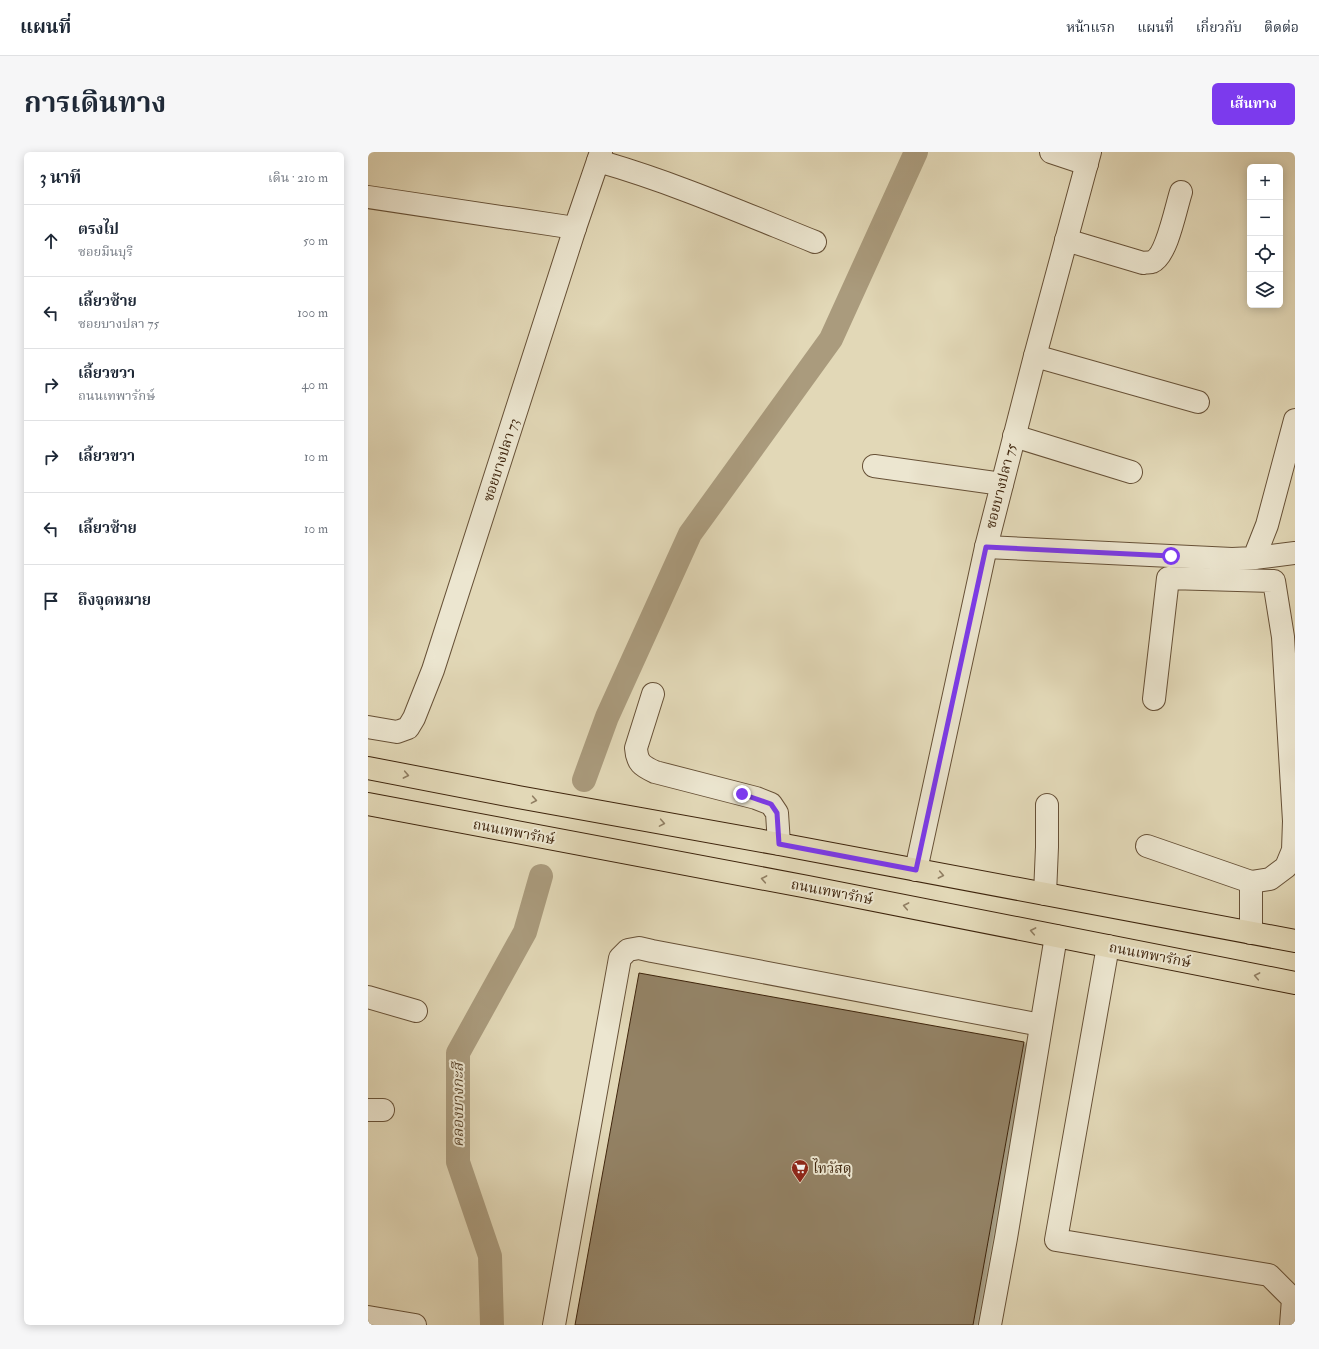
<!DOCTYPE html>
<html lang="th">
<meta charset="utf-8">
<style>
body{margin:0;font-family:"IM FELL Double Pica","Noto Serif Thai",serif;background:#f6f6f7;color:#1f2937}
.controls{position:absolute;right:12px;top:12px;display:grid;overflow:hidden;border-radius:6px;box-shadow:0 2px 10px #0003}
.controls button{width:36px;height:36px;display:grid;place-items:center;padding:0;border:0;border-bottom:1px solid #e0e1e3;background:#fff;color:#1f2937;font:20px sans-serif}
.stop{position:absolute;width:12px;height:12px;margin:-9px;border:3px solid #7c3aed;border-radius:50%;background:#fff}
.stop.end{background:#7c3aed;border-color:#fff;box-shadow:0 1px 4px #0008}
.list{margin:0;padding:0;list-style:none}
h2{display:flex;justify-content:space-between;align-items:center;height:52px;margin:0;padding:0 16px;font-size:17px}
h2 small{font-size:13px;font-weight:400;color:#747a83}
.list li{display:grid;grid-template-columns:26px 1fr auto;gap:12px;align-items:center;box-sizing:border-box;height:72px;padding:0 16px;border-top:1px solid #e0e1e3}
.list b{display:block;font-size:15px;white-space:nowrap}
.list p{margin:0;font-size:13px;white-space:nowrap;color:#747a83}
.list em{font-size:13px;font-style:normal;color:#747a83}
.icon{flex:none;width:22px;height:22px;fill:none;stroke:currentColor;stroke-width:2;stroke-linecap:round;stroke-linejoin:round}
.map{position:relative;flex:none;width:927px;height:1173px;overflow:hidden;border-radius:6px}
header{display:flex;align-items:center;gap:24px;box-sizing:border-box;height:56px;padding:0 20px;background:#fff;border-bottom:1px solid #e0e1e3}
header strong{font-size:19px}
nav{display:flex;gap:22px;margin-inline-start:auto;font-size:14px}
.intro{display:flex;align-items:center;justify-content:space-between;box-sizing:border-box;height:96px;padding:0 24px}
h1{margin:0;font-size:28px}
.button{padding:10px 18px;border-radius:6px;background:#7c3aed;color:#fff;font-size:14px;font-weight:700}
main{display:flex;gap:24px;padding:0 24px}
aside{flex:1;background:#fff;border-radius:6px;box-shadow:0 2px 10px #0003}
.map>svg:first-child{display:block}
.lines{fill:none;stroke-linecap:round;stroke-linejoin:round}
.canal{stroke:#aa9b7d;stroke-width:24}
.building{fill:#938265;stroke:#3e240c;filter:url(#shadow)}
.minor-casing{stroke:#675137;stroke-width:24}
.major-casing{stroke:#3e240c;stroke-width:24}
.minor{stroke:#ece6d0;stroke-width:22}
.major{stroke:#e2d8b7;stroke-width:22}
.oneway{stroke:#907e62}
.route{stroke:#7c3aed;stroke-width:5}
.labels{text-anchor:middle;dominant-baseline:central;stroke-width:4;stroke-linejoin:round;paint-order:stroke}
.street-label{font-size:14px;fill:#3e240c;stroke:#ece6d0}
.poi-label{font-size:14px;fill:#3e240c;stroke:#ece6d0;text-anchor:start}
.water-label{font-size:15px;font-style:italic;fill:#5e482e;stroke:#ece6d0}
</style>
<header>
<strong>แผนที่</strong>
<nav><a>หน้าแรก</a><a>แผนที่</a><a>เกี่ยวกับ</a><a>ติดต่อ</a></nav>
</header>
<div class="intro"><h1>การเดินทาง</h1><a class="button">เส้นทาง</a></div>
<main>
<aside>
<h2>3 นาที<small>เดิน · 210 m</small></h2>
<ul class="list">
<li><svg class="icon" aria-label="ahead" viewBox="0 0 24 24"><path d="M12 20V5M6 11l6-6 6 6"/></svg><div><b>ตรงไป</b><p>ซอยมีนบุรี</p></div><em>50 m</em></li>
<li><svg class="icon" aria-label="left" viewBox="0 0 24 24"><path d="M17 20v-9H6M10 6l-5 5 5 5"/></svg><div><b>เลี้ยวซ้าย</b><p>ซอยบางปลา 75</p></div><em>100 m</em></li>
<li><svg class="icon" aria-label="right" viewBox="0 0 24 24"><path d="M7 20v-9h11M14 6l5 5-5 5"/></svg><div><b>เลี้ยวขวา</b><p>ถนนเทพารักษ์</p></div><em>40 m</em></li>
<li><svg class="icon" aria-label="right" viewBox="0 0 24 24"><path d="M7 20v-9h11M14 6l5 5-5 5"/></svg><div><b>เลี้ยวขวา</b></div><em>10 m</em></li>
<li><svg class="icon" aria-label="left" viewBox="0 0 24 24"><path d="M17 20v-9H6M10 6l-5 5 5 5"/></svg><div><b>เลี้ยวซ้าย</b></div><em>10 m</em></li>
<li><svg class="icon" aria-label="arrive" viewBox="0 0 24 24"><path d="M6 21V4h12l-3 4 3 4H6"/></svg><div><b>ถึงจุดหมาย</b></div></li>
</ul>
</aside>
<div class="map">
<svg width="927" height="1173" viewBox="0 0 927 1173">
<defs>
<filter id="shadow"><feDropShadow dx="4.5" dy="2.5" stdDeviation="1" flood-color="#0004"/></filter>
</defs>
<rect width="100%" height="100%" fill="#e2d8b7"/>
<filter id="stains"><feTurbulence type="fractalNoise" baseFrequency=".005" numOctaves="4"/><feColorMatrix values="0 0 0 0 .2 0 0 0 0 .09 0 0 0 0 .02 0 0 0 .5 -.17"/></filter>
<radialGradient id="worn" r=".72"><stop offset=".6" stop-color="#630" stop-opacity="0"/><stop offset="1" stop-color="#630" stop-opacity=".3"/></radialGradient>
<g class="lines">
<g class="canal">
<polyline points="216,628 239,565 322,382 463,187 548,0"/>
<polyline points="124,1173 122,1104 90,1010 90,901 157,780 173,724"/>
</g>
</g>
<polygon class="building" points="271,821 656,890 605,1173 207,1173"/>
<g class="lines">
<g class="minor-casing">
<g id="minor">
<polyline points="683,0 719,12"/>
<path d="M230,9C304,30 375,61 447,90"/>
<polyline points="0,45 207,76"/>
<path d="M698,88L775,111C778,110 782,111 784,110C799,104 808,55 813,40"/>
<polyline points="667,204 830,250"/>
<polyline points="646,284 763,320"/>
<polyline points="506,314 634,332"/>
<polyline points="618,395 864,407 886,406 899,373 927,268"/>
<polyline points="886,406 927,401"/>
<path d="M285,542L268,596C269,611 274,614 287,620L388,646L403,652L409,661L411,692"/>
<polyline points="786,547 800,426 906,429 915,485 926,669 925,698 918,715 902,727 883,730"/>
<polyline points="0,575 29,580 40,576 46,566 65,518 207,76 233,0"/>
<polyline points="779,694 883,730 883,781"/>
<polyline points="548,718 618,395 667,204 722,0"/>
<polyline points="677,742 679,695 679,653"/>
<polyline points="740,794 688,1088 901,1123 925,1147 923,1173"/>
<polyline points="0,845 48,859"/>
<polyline points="0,958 15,958"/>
<polyline points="0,1165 47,1173"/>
<polyline points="186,1173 252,806 260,798 271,796 284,799 673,873"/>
<polyline points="622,1173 638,1086 688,784"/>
</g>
</g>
<g class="major-casing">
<g id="major">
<polyline points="0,616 150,645 411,692 927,789"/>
<polyline points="0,652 440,735 927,831"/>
</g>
</g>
<use href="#minor" class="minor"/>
<use href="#major" class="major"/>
</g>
<defs><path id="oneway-chevron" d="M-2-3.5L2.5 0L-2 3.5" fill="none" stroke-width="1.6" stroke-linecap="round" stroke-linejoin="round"/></defs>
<g class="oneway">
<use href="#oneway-chevron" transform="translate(38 623) rotate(11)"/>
<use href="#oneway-chevron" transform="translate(166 648) rotate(10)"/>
<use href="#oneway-chevron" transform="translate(294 671) rotate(10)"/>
<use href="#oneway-chevron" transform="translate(573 723) rotate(11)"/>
<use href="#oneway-chevron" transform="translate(396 727) rotate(-169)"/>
<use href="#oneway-chevron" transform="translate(538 754) rotate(-169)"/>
<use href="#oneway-chevron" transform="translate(665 779) rotate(-169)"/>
<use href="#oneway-chevron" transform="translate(889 824) rotate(-169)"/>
</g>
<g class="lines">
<polyline class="route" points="374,642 403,652 409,661 411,692 548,718 618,395 803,404"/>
</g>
<defs>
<g id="supermarket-pin" transform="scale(0.9)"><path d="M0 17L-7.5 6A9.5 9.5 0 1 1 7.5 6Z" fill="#8f2418" stroke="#ece6d0"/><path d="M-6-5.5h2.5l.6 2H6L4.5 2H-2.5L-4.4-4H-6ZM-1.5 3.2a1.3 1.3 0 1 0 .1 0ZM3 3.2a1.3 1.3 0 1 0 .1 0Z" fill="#fff"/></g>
</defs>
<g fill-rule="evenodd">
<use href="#supermarket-pin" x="432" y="1016"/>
</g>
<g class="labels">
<g class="street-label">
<text transform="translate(133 308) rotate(-72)">ซอยบางปลา 73</text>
<text transform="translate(633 334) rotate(-76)">ซอยบางปลา 75</text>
<text transform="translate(146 680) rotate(11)">ถนนเทพารักษ์</text>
<text transform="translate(464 740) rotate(11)">ถนนเทพารักษ์</text>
<text transform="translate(782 803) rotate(11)">ถนนเทพารักษ์</text>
</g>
<g class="poi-label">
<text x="445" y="1016">ไทวัสดุ</text>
</g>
<g class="water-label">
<text transform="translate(90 953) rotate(-90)">คลองบางกะสี</text>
</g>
</g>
<rect width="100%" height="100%" filter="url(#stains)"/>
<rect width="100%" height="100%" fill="url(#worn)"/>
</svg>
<div class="controls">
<button>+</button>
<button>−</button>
<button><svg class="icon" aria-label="locate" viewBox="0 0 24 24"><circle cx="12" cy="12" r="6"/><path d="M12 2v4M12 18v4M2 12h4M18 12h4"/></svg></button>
<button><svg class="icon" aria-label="layers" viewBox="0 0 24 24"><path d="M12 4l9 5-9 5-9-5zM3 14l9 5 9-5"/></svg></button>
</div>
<div class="stop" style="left:803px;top:404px"></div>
<div class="stop end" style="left:374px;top:642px"></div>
</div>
</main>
